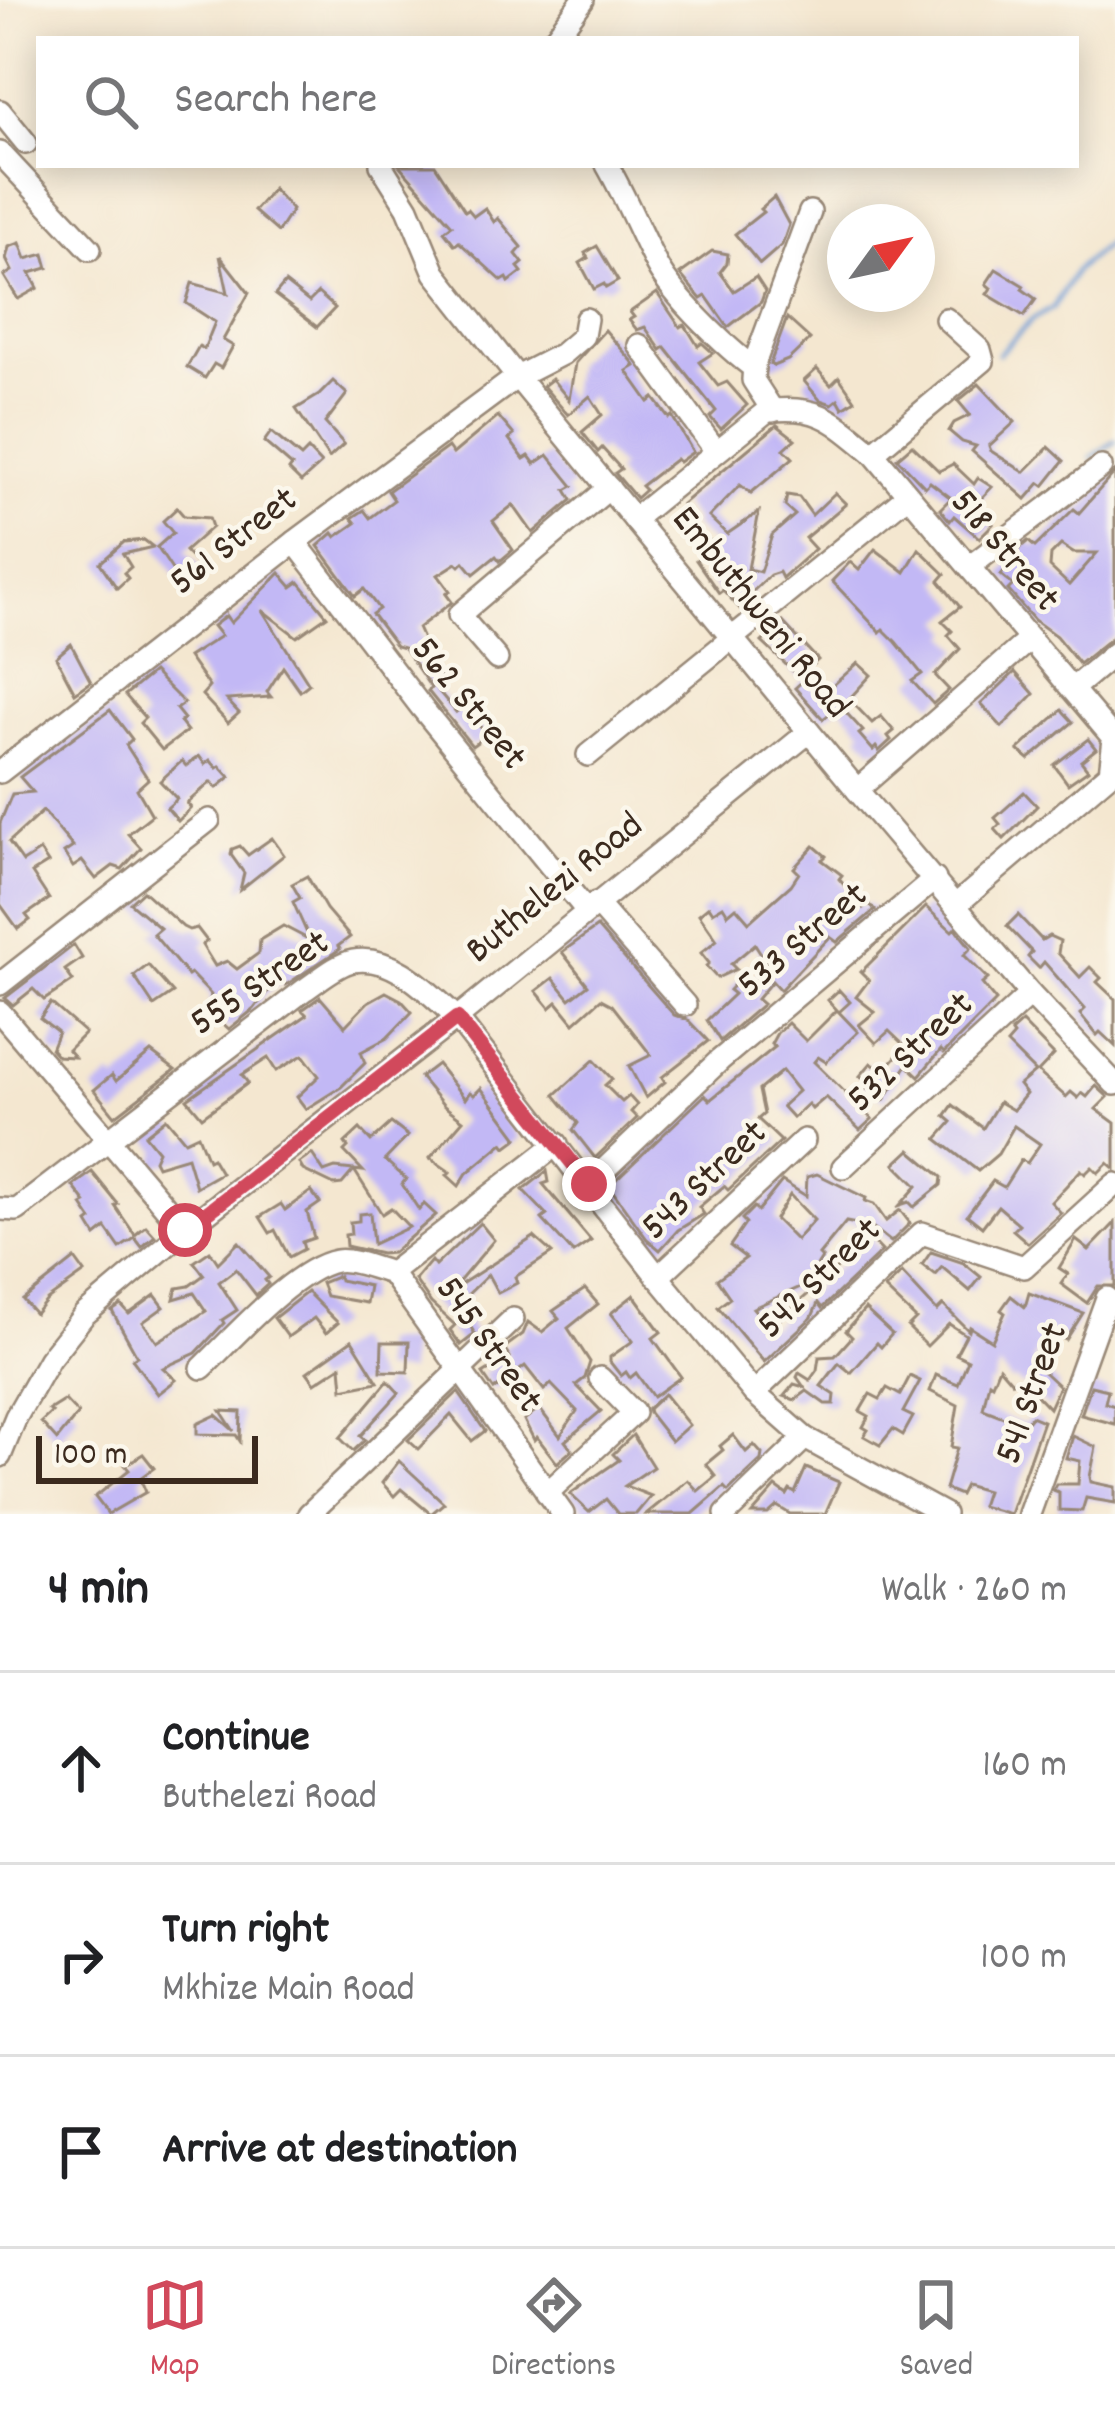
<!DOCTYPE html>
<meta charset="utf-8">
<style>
body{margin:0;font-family:Dekko,sans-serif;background:#f6f6f6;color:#202124}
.compass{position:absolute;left:827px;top:204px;width:108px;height:108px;border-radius:50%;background:#fff;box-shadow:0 6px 30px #0003;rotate:57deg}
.scale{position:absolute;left:36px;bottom:30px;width:222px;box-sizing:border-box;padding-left:12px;border:6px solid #3b2a1e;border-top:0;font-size:33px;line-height:42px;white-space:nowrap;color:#3b2a1e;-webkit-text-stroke:9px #fbf7ec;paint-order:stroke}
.stop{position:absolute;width:36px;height:36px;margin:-27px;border:9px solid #d1495b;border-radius:50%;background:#fff}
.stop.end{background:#d1495b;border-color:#fff;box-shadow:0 3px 12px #0008}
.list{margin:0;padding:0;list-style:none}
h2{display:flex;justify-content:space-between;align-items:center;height:156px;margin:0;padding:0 48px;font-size:51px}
h2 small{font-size:39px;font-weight:400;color:#757577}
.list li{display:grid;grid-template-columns:78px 1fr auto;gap:36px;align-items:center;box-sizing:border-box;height:192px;padding:0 48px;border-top:3px solid #e0e0e0}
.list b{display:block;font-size:45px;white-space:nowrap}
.list p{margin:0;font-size:39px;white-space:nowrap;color:#757577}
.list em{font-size:39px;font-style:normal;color:#757577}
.icon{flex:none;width:66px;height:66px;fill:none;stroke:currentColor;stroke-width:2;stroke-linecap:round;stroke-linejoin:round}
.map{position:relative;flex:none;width:1115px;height:1514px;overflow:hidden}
.search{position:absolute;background:#fff;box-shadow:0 6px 30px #0003;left:36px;right:36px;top:36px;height:132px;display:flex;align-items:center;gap:30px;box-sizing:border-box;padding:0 42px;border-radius:0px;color:#757577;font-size:45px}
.sheet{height:732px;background:#fff}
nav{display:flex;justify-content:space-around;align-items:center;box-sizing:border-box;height:168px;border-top:3px solid #e0e0e0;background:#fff;font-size:33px;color:#757577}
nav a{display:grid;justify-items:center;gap:6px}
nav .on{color:#d1495b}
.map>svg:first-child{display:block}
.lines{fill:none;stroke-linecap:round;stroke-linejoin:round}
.stream{stroke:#6d9dd6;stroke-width:4.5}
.building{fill:#c2b8f5;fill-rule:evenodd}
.minor-casing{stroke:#988877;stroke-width:26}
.minor{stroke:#fff;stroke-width:21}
.route{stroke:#d1495b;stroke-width:15}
.labels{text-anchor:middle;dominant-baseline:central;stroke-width:9;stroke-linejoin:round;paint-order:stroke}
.street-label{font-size:39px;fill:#3b2a1e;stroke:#fbf7ec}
</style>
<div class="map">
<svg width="1115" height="1514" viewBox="0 0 1115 1514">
<rect width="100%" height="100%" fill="#fbf7ec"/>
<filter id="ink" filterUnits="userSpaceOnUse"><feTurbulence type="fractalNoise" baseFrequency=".00833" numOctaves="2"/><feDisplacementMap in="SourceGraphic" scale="24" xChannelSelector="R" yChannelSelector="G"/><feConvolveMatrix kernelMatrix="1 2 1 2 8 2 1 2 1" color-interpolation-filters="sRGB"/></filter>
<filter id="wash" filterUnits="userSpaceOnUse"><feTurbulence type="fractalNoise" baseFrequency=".004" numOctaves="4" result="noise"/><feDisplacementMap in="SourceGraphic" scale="48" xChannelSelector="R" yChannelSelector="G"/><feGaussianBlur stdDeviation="2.7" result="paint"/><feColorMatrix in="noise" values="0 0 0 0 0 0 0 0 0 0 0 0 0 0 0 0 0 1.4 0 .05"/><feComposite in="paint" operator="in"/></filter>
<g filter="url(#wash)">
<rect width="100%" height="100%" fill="#f4e7d0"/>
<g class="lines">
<g class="stream">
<polyline points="998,354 1033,319 1053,308 1076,270 1115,237"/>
<polyline points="1091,458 1115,441"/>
</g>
</g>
<g id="blocks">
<g class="building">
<polygon points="399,165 435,165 465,211 468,209 474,216 485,208 494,222 498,218 522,247 516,254 523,263 518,267 522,272 509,282 507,278 502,281 459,242 455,245 444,231 452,225"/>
<polygon points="273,189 292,210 278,232 254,211"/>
<polygon points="774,197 789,225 782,245 760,264 735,234 763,212 760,209"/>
<polygon points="20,243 26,259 44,254 48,268 30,273 38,288 18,299 4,276 12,271 6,259 9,247"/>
<polygon points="597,246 618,281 606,288 604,284 594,289 580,263 588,258 585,253"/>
<polygon points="712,251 728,254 727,263 720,272 734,291 756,277 765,291 761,302 728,327 706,296 701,299 680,274"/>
<polygon points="220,256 249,293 223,340 233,346 221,368 214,364 205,378 187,367 199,346 204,349 215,322 186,303 192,283 228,293"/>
<polygon points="996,269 1024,286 1022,289 1036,299 1024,316 987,294 991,288 986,284"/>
<polygon points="285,283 309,302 318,293 335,308 317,327 275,295"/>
<polygon points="657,293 680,327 685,325 698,346 702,343 713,353 699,362 718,386 727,382 747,405 721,429 710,417 716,411 665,347 661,350 645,327 637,330 629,320 634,317 630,312"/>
<polygon points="787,318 810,339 788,360 773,366 770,364"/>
<polygon points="605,330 632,361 635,366 627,371 649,402 654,398 669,418 672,416 693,452 679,462 676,459 641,486 645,490 636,498 615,473 621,469 602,448 598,452 582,432 602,415 590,396 568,415 543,386 552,379 569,400 575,363"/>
<polygon points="817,369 831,385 839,377 855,400 843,408 838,399 832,404 820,400 804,381"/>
<polygon points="333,381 347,394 325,423 344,444 329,458 296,409 319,395"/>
<polygon points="979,384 1015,422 989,446 991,451 1024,472 1049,447 1064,461 1044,486 1040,483 1026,499 972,451 976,446 962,442 949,431 954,423 970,415 958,401"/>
<polygon points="498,416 514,435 509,439 524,459 529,456 535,464 548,455 573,486 566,490 572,500 533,533 513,505 493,521 513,550 500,561 496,556 474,574 464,562 460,566 457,563 438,575 450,591 446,594 452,602 418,628 426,646 422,648 443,681 436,688 456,712 463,706 487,735 472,746 428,691 431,688 404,648 396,646 372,614 379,609 364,589 355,596 318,546 333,533 336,537 356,523 352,518 364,510 370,518 394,500 388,491 448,447 453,454"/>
<polygon points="777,425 795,439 784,449 793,458 751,493 740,485 709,517 727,534 759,512 748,569 760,572 772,535 795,515 785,506 787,495 799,497 812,515 835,493 846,504 805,538 815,549 782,578 779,572 770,575 749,595 754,601 742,611 723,590 719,593 696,560 716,546 693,525 696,522 682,504"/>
<polygon points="271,432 301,457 308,450 321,464 301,482 289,470 292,466 264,442"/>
<polygon points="912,445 939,471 953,464 974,484 978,478 992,487 974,506 993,524 979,538 954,516 950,521 940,509 951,498 930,482 925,487 897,458"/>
<path d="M1115,472V635L1079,664L1056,636L1034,620L1008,590L1013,585L1001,575L1022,546L1028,541L1035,547L1074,509L1079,513ZM1061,545L1073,553H1097L1069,585L1050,567L1051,555Z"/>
<polygon points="177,508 184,516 209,518 212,527 185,551 203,570 184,588 157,547 173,533 163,521"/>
<polygon points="144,540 153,547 123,554 131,567 124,573 128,578 117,588 100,563 124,542"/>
<polygon points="875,549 905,572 919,549 945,574 939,581 960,607 942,621 952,631 948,635 960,649 935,675 949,690 933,704 912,681 922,674 896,642 883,629 880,632 832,581 850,562 859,570"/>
<polygon points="280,573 292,587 299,582 327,616 297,637 262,610 309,684 300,691 283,667 267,692 271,697 227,700 239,713 228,723 202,695 209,687 188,657 221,636 213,626 226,616 231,623"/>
<polygon points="783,622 818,660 799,677 762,642"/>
<polygon points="71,644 91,682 75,693 56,657"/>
<polygon points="858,663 871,675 849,699 872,723 881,716 894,731 888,736 891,740 879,751 876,747 873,750 859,734 863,731 840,706 823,719 795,688 806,678 821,696"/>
<polygon points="153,672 184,703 176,709 184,719 180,722 187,731 162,750 140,723 145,718 125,695"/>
<polygon points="1015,672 1034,694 1002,727 981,704"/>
<polygon points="110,710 132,739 126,745 148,779 137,789 152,815 128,834 141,848 122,869 113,866 96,879 82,861 73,867 64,853 73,847 43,811 9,842 23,862 40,851 48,863 32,873 49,899 26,915 30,920 18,929 0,904 0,823 12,794 33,792 20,777"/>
<polygon points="1062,710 1073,722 1029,759 1018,750"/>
<polygon points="1088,739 1096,749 1081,761 1088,770 1068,784 1054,765"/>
<polygon points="199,756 205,764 210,760 217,768 220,766 230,777 217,788 211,782 187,803 191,808 178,821 167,808 177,799 160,781 182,761 186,766"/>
<polygon points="1024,792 1037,806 1004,839 995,829 1000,824 995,818"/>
<polygon points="272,838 284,855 240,890 244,873 231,855 232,849 240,846 248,855"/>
<polygon points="814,846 826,856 822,860 842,875 839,879 863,908 868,903 875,910 837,942 830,937 780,990 772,981 757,999 763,1004 720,1041 707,1020 734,994 729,990 743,975 751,982 767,963 755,944 731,964 736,969 717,978 706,966 709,963 701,953 717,940 699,914 709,906 713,912 723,906 728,914 736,907 749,922 791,885 799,873 794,868"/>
<polygon points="307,876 326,909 350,937 338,946 340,949 286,985 283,981 266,993 254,1009 229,1029 217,1018 220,1014 209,1003 211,995 191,974 188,976 153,934 160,928 130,903 143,891 183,927 189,930 197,928 207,941 202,945 215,966 227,961 237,969 259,953 260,940 283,926 310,940 293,902 300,898 292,884"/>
<polygon points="926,907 952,931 955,928 971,948 964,955 988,979 982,984 996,1001 944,1053 941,1050 919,1076 907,1065 884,1100 863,1086 868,1082 860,1076 871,1063 883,1072 905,1046 889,1031 876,1043 859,1025 875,1012 856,997 869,980 861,972"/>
<polygon points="1018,915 1042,940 1049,936 1060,941 1058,953 1080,977 1090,967 1101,978 1097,982 1115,999 1115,1046 1100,1032 1097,1035 1080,1014 1085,1009 1044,962 1039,968 1028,957 1032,952 1007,926"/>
<polygon points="597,927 674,1015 688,1020 708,1041 662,1077 665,1082 646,1098 629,1066 651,1055 612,1005 601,999 574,1023 557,1002 550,1008 536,991 553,978 570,999 588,985 562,952"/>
<polygon points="74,945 82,958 65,970 73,981 44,1000 33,989 13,1005 5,998"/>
<polygon points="148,965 173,993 154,1006 134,976"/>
<polygon points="839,990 850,1002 839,1012 858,1032 826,1062 818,1057 814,1062 872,1119 860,1130 826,1097 812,1109 808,1104 793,1118 782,1106 798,1091 782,1071 759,1090 764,1114 758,1119 781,1141 728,1190 724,1186 699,1207 704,1214 678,1230 660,1250 647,1239 609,1186 705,1095 710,1100 775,1047 771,1044 777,1033 788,1023 806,1041 837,1010 828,1000"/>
<polygon points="386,992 401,1000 412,1012 387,1038 361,1052 365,1063 341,1087 306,1109 297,1097 319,1076 303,1055 276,1071 268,1058 242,1075 248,1083 202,1117 187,1099 307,1015 302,1010 320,997 345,1026 368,1002"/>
<polygon points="51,1003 85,1033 68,1050 74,1057 57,1056 51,1049 58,1032 40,1018"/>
<polygon points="1022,1022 1054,1055 1038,1072 1066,1097 1071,1092 1078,1098 1082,1093 1087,1097 1096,1086 1108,1097 1096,1109 1115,1123 1115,1169 1108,1163 1098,1173 1092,1167 1085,1174 1081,1170 1051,1202 1061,1213 1028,1243 1013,1230 1019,1224 998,1206 982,1227 967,1215 993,1181 1004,1187 1021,1160 1027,1163 1040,1144 1014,1126 998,1154 978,1171 937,1139 952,1122 945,1116 953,1105 983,1128 999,1102 1013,1110 1026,1094 1019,1085 1035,1072 1007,1044 1014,1036 1011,1032"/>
<polygon points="151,1052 175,1070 115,1116 94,1090 112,1075 116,1081"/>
<polygon points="594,1060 612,1079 605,1085 622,1102 629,1096 637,1105 631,1112 637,1118 595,1158 573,1130 578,1123 555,1095"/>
<polygon points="437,1064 465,1099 470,1092 474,1095 481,1088 518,1138 506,1147 503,1143 467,1173 459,1186 447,1175 450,1172 430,1158 463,1120 444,1106 420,1077"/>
<polygon points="166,1118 185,1141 198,1135 208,1160 212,1158 221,1173 196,1187 187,1157 157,1166 154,1160 158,1151 145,1135"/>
<polygon points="391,1123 408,1136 385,1160 406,1179 402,1184 419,1210 424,1204 436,1215 392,1253 381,1254 346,1246 345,1235 351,1234 350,1222 359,1221 359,1214 370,1213 373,1244 409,1227 391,1208 382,1214 354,1170 342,1184 334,1185 303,1170 299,1163 312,1154 324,1172 335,1168 363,1171 344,1151 348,1147 345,1143 360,1129 371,1141"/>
<polygon points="910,1150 942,1177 941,1185 914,1207 909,1202 900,1205 917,1186 895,1164"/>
<polygon points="547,1171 549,1182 543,1184 591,1241 573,1253 542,1219 547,1215 523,1190"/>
<polygon points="92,1172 118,1204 115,1206 135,1235 146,1226 155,1236 142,1247 135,1238 120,1248 106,1228 96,1236 88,1223 92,1220 82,1205 86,1203 73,1186"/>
<path d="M817,1174L866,1198L865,1201L874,1204L886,1221L900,1210L910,1223L891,1242L872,1227L846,1222L819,1255L822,1258L805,1285L753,1308L770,1328L862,1246L858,1243L866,1234L882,1251L822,1308L818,1303L812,1317L764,1362L718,1307L730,1298L717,1279L746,1258L730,1246L746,1223L742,1219L754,1207L758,1211L782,1181L806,1196L807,1177ZM790,1195L814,1220L796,1240L775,1219Z"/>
<polygon points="311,1191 320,1203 307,1212 314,1238 302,1242 304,1249 289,1257 275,1230 270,1233 260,1217 281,1204 285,1210"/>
<polygon points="480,1223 494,1240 452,1290 534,1237 552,1253 515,1277 517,1283 498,1293 488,1275 457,1305 475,1334 461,1345 450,1330 455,1325 431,1303 415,1280 431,1261 435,1266"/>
<polygon points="1115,1223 1115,1286 1098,1286 1087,1303 1061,1284 1068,1274 1059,1268 1076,1240 1089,1250"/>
<polygon points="239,1242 269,1277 265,1280 268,1284 256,1295 236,1269 219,1282 237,1310 222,1320 224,1323 196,1353 163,1368 176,1380 158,1394 132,1359 137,1356 112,1311 121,1305 129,1314 155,1295 164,1307 143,1322 157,1342 206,1311 194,1293 174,1299 177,1288 189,1286 204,1275 194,1262 210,1251 218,1263"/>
<polygon points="931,1252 964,1263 981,1277 970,1291 942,1267 935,1275 922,1265"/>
<polygon points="75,1259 85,1273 47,1300 35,1314 23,1300"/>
<polygon points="902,1273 937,1311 943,1305 969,1331 970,1327 992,1341 1005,1313 1001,1310 1011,1296 1025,1307 1029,1293 1083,1313 1066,1340 1047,1331 1032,1361 1059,1386 1049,1408 1025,1383 1021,1386 1015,1379 1012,1382 999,1367 992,1384 989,1382 983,1409 1024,1425 1031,1416 1043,1421 1010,1514 981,1506 986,1491 965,1485 960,1495 945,1489 957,1448 951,1447 958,1405 930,1391 936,1375 958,1384 968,1360 956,1354 966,1335 949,1324 927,1346 908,1327 916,1319 885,1289"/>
<polygon points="338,1276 339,1280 369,1286 366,1303 326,1296 321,1283"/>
<polygon points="585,1289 598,1304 568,1328 590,1362 585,1378 576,1385 601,1411 565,1441 572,1450 557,1463 537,1437 534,1440 524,1420 539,1408 560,1436 577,1411 551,1384 544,1390 525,1366 494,1390 483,1374 510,1357 504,1348 523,1334 528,1322 542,1332 559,1318 553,1311"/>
<polygon points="307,1292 338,1323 326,1333 314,1318 288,1337 274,1318"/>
<polygon points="634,1295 661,1332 653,1338 681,1377 653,1397 636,1373 630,1378 626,1372 621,1376 610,1362 610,1357 633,1341 611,1313"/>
<polygon points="865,1309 892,1334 881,1347 877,1343 851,1373 839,1363 821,1386 835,1395 834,1404 825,1404 807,1391 795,1400 784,1396 794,1384 804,1387 797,1377 799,1373 810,1380 817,1370 819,1357 835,1356 852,1337 846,1331"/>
<polygon points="352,1340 378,1382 343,1389 341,1366 315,1383 307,1372"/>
<polygon points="382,1342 409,1342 408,1372 381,1371"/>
<polygon points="910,1376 920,1381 903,1412 913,1417 903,1435 893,1429 880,1445 864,1436 868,1430 863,1427 869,1416 860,1411 870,1394 880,1399 887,1388 900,1395"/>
<polygon points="388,1381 399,1393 360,1436 365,1440 353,1451 340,1438"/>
<polygon points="1091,1386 1108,1390 1105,1403 1115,1406 1115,1424 1081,1415"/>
<polygon points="458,1392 485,1431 472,1441 451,1415 418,1449 408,1440"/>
<polygon points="664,1394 689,1425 671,1441 649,1413 648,1409"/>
<polygon points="65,1400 78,1414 57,1440 41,1422 52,1412 49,1410"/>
<polygon points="221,1411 241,1412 240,1441 236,1435 197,1434 197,1424 216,1415 234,1431"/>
<polygon points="633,1435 653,1467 625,1486 651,1496 636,1514 618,1514 606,1499 589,1512 570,1494 619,1460 613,1454"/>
<polygon points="733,1435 746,1452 754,1445 762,1454 761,1460 728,1491 724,1487 693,1514 646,1514 688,1480 698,1491 716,1476 706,1464 723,1450 720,1446"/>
<polygon points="1073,1436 1096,1447 1090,1477 1091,1482 1115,1487 1115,1503 1086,1498 1082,1511 1059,1510 1059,1492 1053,1490 1056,1484 1078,1484 1080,1461 1066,1458"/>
<polygon points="143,1454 154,1468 140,1478 146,1492 108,1514 95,1497 129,1470 125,1465"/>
<polygon points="399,1461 444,1503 431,1514 401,1489 394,1496 382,1483"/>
<polygon points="806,1468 839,1482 825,1514 790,1514 777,1506 768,1514 752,1514 776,1487 787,1495 790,1490 795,1493"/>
</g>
</g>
</g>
<g filter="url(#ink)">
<use href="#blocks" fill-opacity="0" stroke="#988877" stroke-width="3"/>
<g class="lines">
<g class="minor-casing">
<g id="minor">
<polyline points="554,39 583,0"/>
<polyline points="0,111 26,143"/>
<polyline points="0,153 90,249"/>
<polyline points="381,165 408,208 435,273 517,377 857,790 1030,994 1115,1084"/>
<path d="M607,165C626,198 640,233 657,266C673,296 726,348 754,368"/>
<polyline points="639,345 716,451"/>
<polyline points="773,411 753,380 754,364 810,212"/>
<polyline points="873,453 983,361 980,350 946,319"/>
<path d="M634,519L767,411C819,404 835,422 873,453L1114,739L1110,773L957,904"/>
<polyline points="295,542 422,708 587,911"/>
<polyline points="969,567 1101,467"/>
<polyline points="497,659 459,615 609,488"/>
<polyline points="1072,689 1115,653"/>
<polyline points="588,755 908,495"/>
<polyline points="0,772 295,542 517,377 562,354 583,336 586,319"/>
<polyline points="857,790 1030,639"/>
<polyline points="596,903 685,1005"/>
<polyline points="0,984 209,820"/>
<polyline points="0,1012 185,1230"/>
<polyline points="843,1167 1030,994"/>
<polyline points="589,1184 720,1060 935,879"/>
<path d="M0,1209L17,1210L304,990C318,981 337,964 353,961C394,954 429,993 457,1018L658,1277L754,1393L805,1438L944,1514"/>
<polyline points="391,1273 563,1514"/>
<polyline points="391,1273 557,1144"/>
<polyline points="658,1277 804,1140"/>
<path d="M202,1368C233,1338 294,1269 336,1261C351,1258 376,1269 391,1273"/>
<polyline points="754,1393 922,1233 1024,1267 1115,1184"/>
<polyline points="0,1456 16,1417 49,1359 84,1315 185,1230 457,1018 809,732"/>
<polyline points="547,1493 634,1413 600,1378"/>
<polyline points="309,1514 513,1319"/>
<polyline points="726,1514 805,1438"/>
<polyline points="1029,1514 1107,1298"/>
</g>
</g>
<use href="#minor" class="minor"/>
</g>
</g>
<g class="lines" filter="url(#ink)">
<polyline class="route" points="185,1230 457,1018 589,1184"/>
</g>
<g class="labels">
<g class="street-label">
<text transform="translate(235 543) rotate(-38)">561 Street</text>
<text transform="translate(1003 552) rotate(50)">518 Street</text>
<text transform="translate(759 614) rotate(51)">Embuthweni Road</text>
<text transform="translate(467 705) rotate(51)">562 Street</text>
<text transform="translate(556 890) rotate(-39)">Buthelezi Road</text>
<text transform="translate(804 942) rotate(-40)">533 Street</text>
<text transform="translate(261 985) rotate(-34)">555 Street</text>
<text transform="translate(912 1054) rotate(-43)">532 Street</text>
<text transform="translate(706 1182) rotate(-43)">543 Street</text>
<text transform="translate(821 1280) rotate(-44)">542 Street</text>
<text transform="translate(487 1346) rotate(55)">545 Street</text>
<text transform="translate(1034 1394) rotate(-70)">541 Street</text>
</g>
</g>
</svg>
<svg class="compass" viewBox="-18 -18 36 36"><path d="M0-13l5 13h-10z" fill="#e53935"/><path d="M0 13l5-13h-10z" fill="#757577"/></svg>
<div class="scale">100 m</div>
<div class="stop" style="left:185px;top:1230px"></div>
<div class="stop end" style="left:589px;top:1184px"></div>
<div class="search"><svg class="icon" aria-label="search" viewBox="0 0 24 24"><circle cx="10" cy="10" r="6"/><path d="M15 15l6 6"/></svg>Search here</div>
</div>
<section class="sheet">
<h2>4 min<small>Walk · 260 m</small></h2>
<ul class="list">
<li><svg class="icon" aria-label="ahead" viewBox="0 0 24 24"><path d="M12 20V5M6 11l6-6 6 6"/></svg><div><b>Continue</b><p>Buthelezi Road</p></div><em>160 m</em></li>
<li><svg class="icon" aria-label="right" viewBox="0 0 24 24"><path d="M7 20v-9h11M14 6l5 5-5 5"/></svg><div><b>Turn right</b><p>Mkhize Main Road</p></div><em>100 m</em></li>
<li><svg class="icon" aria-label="arrive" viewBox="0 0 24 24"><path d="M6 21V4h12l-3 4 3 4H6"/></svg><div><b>Arrive at destination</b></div></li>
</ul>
</section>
<nav>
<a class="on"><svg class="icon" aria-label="map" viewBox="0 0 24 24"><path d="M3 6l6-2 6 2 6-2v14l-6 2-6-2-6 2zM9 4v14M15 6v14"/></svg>Map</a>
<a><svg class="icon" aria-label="directions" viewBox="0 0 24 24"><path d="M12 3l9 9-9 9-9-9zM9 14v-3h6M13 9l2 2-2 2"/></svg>Directions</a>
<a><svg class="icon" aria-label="saved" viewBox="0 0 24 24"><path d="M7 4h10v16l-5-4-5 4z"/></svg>Saved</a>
</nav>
